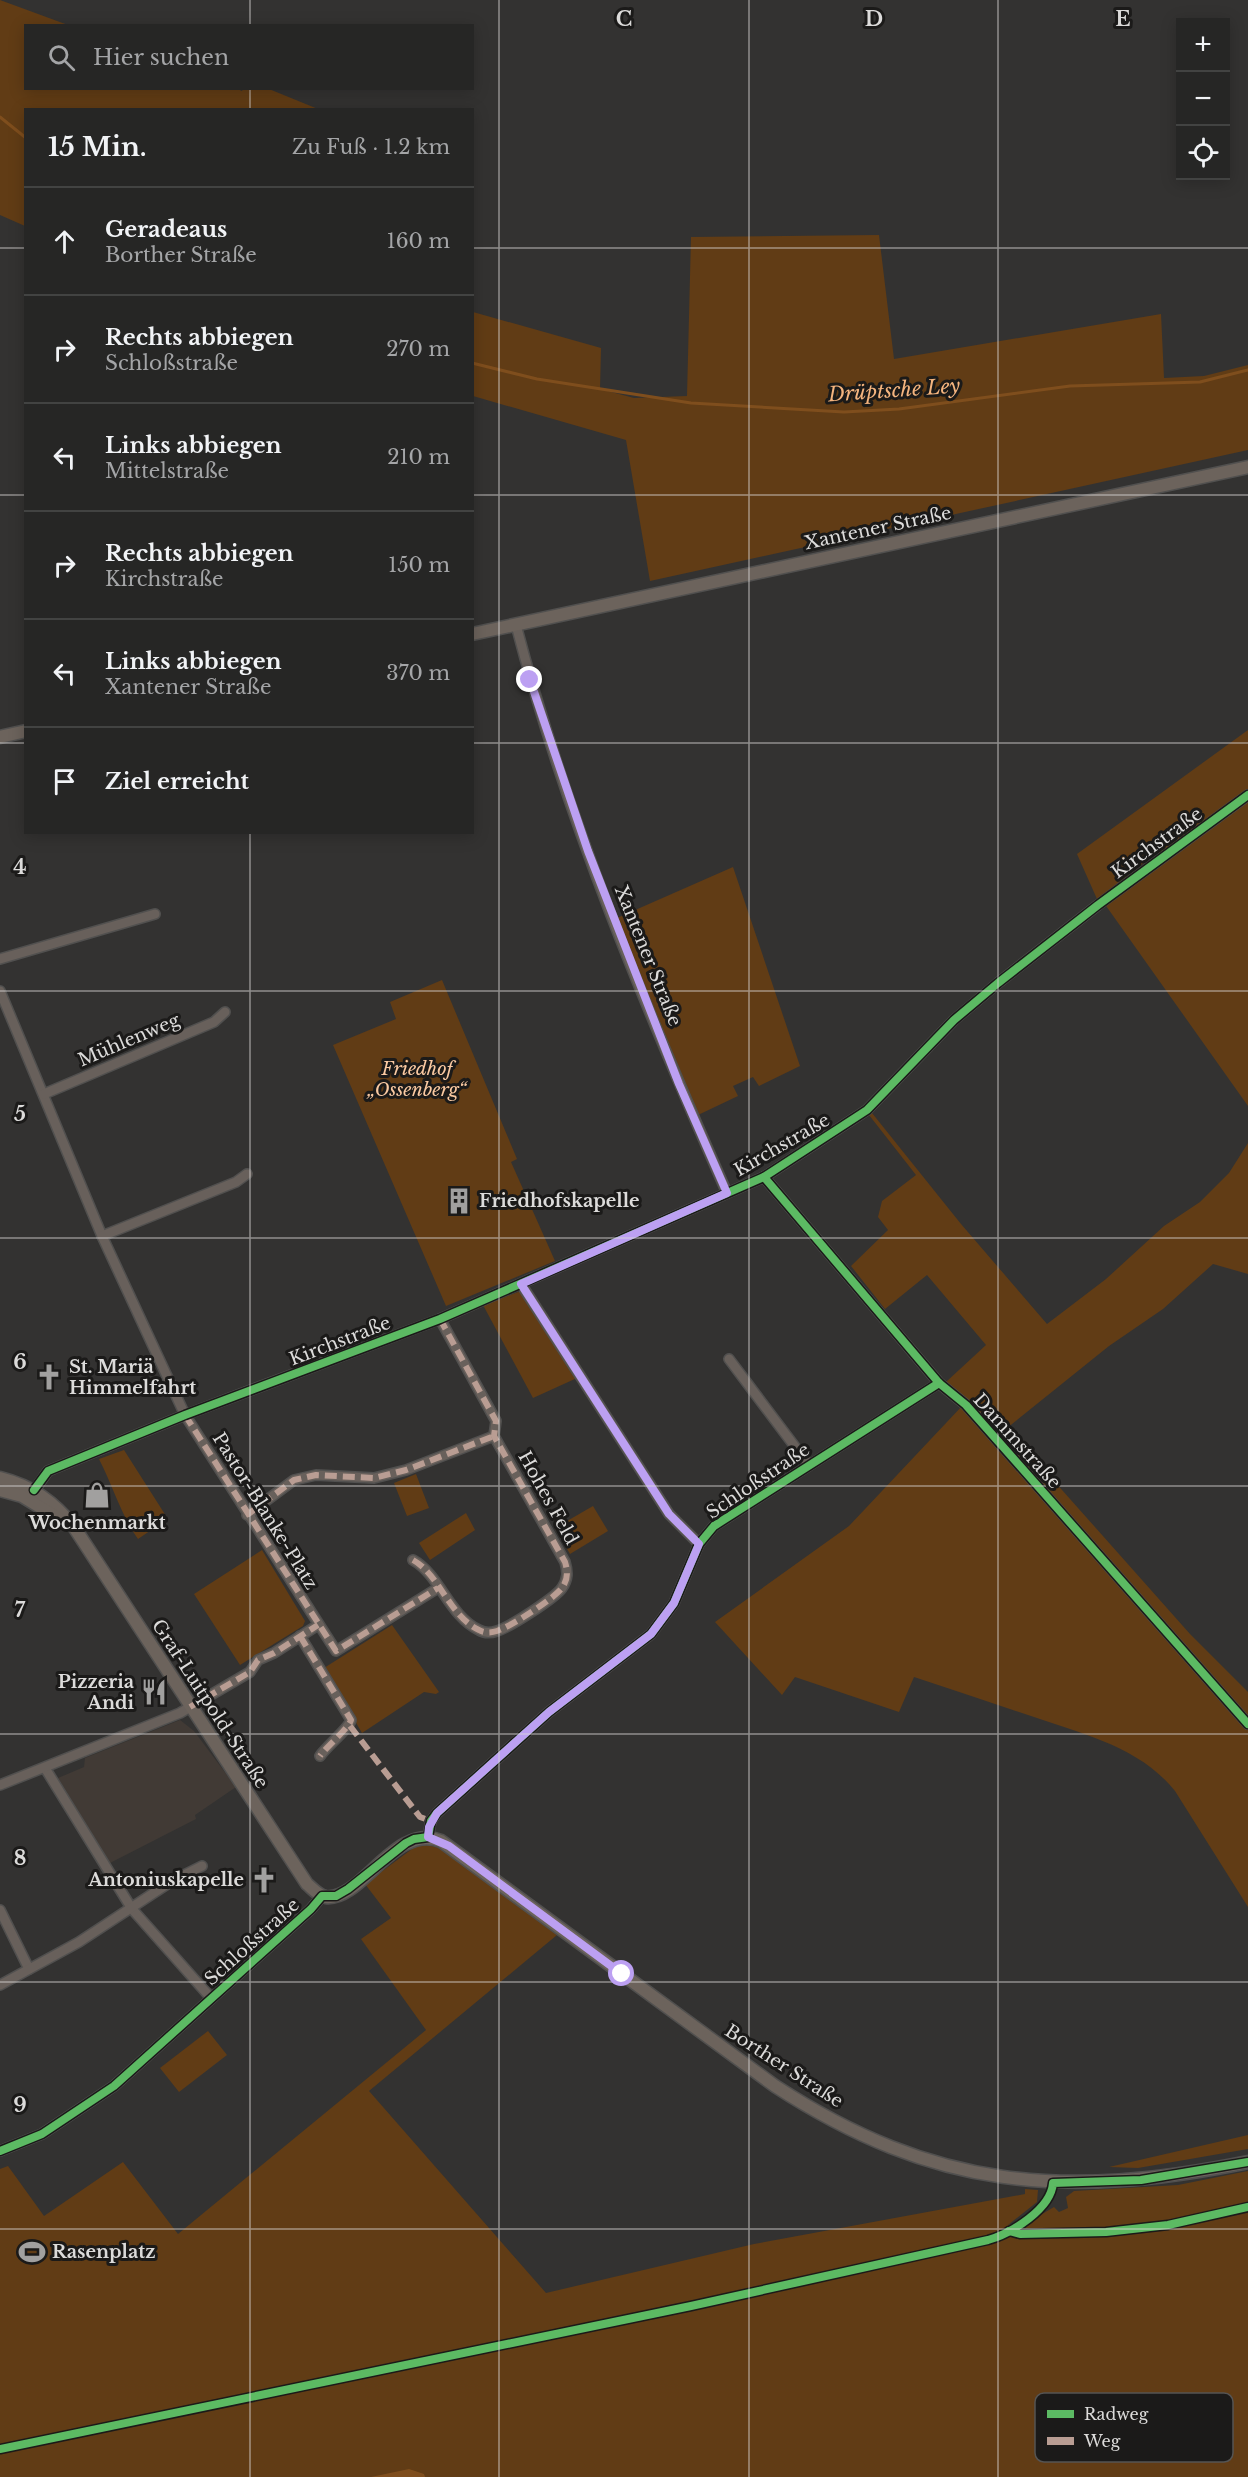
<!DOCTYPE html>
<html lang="de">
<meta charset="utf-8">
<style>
body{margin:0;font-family:"Libre Baskerville",serif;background:#323232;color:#f1f3f6}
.controls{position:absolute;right:18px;top:18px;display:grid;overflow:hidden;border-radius:0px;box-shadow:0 3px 15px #0003}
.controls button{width:54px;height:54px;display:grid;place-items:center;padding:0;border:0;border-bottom:2px solid #424342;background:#262625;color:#f1f3f6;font:30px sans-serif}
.stop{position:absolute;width:18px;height:18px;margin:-14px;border:4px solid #bca0f2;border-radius:50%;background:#fff}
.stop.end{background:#bca0f2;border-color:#fff;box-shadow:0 2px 6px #0008}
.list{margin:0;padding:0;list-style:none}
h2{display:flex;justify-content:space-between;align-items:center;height:78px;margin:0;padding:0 24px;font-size:26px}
h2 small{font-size:20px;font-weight:400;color:#a4a5a7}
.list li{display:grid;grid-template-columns:39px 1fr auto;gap:18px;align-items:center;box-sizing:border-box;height:108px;padding:0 24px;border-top:2px solid #424342}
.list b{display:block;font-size:22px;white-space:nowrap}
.list p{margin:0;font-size:20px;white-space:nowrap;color:#a4a5a7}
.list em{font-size:20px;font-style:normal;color:#a4a5a7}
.icon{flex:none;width:33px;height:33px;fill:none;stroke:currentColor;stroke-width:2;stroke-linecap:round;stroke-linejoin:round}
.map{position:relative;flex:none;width:1248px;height:2477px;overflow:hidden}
.search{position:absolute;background:#262625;box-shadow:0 3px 15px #0003;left:24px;top:24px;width:450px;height:66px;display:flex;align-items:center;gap:15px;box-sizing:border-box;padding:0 21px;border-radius:0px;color:#a4a5a7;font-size:22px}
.panel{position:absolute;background:#262625;box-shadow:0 3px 15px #0003;left:24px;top:108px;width:450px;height:726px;border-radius:0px}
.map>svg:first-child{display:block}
.built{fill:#413a35}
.green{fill:#613c15}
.water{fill:#7f4e1d}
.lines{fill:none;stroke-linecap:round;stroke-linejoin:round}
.stream{stroke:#7f4e1d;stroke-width:3}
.street-casing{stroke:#51504f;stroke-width:12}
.secondary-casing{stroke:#51504f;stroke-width:15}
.street{stroke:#68605b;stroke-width:9}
.secondary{stroke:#6c635c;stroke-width:12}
.quiet{stroke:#b99d93;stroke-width:6;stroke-dasharray:12 6;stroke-linecap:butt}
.cycleway-casing{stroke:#1b1a19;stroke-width:11}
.cycleway{stroke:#5cba63;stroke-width:8}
.route{stroke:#bca0f2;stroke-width:8}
.grid{fill:none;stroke:#dcdbda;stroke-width:1.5;stroke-opacity:0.55}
.labels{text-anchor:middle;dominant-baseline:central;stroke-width:6;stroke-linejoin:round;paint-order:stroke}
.street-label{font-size:18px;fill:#dcdbda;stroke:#1b1a19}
.park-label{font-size:18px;font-style:italic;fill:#fbcaa2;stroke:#1b1a19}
.poi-label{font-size:18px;font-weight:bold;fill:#dcdbda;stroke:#1b1a19;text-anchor:start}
.water-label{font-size:20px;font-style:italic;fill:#f5b57f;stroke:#1b1a19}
.key{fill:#1b1a19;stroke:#555453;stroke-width:1.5}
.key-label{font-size:16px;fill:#dcdbda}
.grid-label{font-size:20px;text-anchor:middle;font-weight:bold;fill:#dcdbda;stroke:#1b1a19;stroke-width:6;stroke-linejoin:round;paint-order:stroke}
</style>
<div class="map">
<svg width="1248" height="2477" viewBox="0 0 1248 2477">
<rect width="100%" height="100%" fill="#333231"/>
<polygon class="built" points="180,1720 194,1731 236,1787 195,1815 196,1819 110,1863 58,1778 84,1767 85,1758"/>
<g class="green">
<polygon points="0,0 68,25 26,26 26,88 235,88 242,91 243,89 269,89 318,109 26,110 25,226 0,215"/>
<polygon points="879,235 894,359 1161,314 1164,378 1204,376 1248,365 1248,450 650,581 626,440 473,396 473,312 601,348 600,389 634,398 687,396 691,237"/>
<polygon points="1248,730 1248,1106 1104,903 1163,858 1158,852 1097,899 1077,854"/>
<polygon points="733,867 800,1066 759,1086 753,1077 733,1086 738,1096 698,1115 617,918"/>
<polygon points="442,980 517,1159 511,1162 555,1261 446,1306 333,1045 396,1019 390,1002"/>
<polygon points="872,1113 961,1224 1047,1324 1106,1279 1164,1226 1200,1202 1229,1173 1248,1143 1248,1274 1213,1264 1163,1309 1109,1346 1007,1428 1190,1634 1248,1692 1248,1720 946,1382 986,1345 927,1275 885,1309 851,1266 888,1230 878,1217 882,1201 916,1175 869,1115"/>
<polygon points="521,1291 577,1378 533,1398 483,1305"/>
<path d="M963,1405L1248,1729V1907L1175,1791C1140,1747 1083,1734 1031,1716C992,1703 953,1690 914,1677L899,1712L795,1677L782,1695L715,1622L849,1526Z"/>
<path d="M124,1450L166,1516L163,1522L138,1539C121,1515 113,1486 99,1459Z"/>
<polygon points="416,1474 429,1508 407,1516 394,1483"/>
<polygon points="593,1506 608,1531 570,1554 555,1528"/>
<polygon points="466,1513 475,1530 430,1560 419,1543"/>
<polygon points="262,1550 305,1621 303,1626 240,1665 194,1594"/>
<polygon points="392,1625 439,1692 436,1694 424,1692 362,1733 324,1668"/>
<polygon points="420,1843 441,1848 557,1935 369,2091 546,2293 754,2244 1025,2194 1025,2189 1038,2190 1037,2202 1008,2225 1032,2220 1054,2207 1059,2212 1068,2208 1066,2197 1074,2191 1178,2185 1248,2171 1248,2477 0,2477 0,2169 8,2166 44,2216 123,2162 178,2234 426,2030 361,1939 391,1918 365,1884"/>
<polygon points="208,2031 227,2055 179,2092 160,2068"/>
<polygon points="1248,2135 1248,2149 1138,2168 1109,2167"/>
</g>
<polygon class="water" points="409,2469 424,2474 425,2477 371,2477"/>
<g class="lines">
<g class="stream">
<polyline points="0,117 26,138"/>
<polyline points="472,363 537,379 691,403 844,412 899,409 1070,386 1200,382 1248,370"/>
</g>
<g class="street-casing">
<g id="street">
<path d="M516,625C567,820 646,1009 727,1193"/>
<polyline points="0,959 155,914"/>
<polyline points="0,991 102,1236 185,1415 336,1651 438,1588"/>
<polyline points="44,1094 214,1022 225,1012"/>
<polyline points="764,1177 939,1383 966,1405 1248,1724"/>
<polyline points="102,1236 236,1182 247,1174"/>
<polyline points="521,1284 669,1514 699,1544"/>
<polyline points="729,1359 808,1464"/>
<polyline points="31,1495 48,1471 185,1415 440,1319 764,1177 867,1110 954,1020 998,983 1098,905 1248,795"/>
<polyline points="247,1515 294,1480 316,1475 374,1478 406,1470 494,1436"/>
<path d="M413,1560C440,1575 449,1616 479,1630C484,1633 491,1633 497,1631C510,1627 555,1598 562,1588C568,1579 568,1572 565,1562L494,1436L496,1421L440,1319"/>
<path d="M300,1636L351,1720C349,1728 327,1746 320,1756"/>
<polyline points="45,1768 132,1909 211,1998"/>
<polyline points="0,1785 180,1713 250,1672 258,1660 274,1653 318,1625"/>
<polyline points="428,1837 431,1821 437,1813 549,1712 651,1634 674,1603 699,1544 714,1526 939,1383"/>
<polyline points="0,1910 29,1969"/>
<polyline points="0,1985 79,1942 172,1881 202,1866"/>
<polyline points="0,2151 42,2134 114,2086 311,1909 322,1896"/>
</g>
</g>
<g class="secondary-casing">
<g id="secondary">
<polyline points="472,634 1248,467"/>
<polyline points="0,737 26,731"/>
<path d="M0,1478C32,1486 54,1502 74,1527L307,1884C313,1889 319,1896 326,1897C362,1901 395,1822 441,1841L775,2086C935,2190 1065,2199 1248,2162"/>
<polyline points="0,1490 22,1496 63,1521"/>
</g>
</g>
<use href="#street" class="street"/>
<use href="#secondary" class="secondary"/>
<g class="quiet">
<polyline points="185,1415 336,1651 438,1588"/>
<polyline points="247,1515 294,1480 316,1475 374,1478 406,1470 494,1436"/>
<path d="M413,1560C440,1575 449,1616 479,1630C484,1633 491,1633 497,1631C510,1627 555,1598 562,1588C568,1579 568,1572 565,1562L494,1436L496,1421L440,1319"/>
<path d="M300,1636L351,1720C349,1728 327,1746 320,1756"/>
<polyline points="190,1707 250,1672 258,1660 274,1653 318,1625"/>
<polyline points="350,1726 420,1817 431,1821"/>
</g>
<g class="cycleway-casing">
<g id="cycleway">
<polyline points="764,1177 939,1383 966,1405 1248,1724"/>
<polyline points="34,1490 48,1471 185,1415 440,1319 764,1177 867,1110 954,1020 998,983 1098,905 1248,795"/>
<polyline points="0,2151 42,2134 114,2086 311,1909 322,1896 336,1896 348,1889 406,1843 414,1839 428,1837 431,1821 437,1813 549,1712 651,1634 674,1603 699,1544 714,1526 939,1383"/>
<polyline points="1009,2231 1020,2234 1106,2232 1168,2225 1248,2207"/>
<path d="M0,2449L691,2306L988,2240C1012,2233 1051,2209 1053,2183L1141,2180L1248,2162"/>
</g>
</g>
<use href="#cycleway" class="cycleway"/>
</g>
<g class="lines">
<polyline class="route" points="530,680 588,851 679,1084 727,1193 521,1284 669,1514 699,1544 674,1603 651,1634 549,1712 437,1813 429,1827 428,1837 449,1846 622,1974"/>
</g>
<path class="grid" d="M250,0V26M499,0V2477M749,0V2477M998,0V2477M250,88V110M0,248H26M472,248H1248M0,495H26M472,495H1248M0,743H26M472,743H1248M250,832V2477M0,991H1248M0,1238H1248M0,1486H1248M0,1734H1248M0,1982H1248M0,2229H1248"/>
<defs>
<g id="building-bare" transform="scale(2.07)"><path d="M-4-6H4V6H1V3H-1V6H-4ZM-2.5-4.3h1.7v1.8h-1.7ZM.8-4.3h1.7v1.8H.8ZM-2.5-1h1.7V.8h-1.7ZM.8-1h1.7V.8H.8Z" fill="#a1a09f" stroke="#1b1a19" stroke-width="2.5" paint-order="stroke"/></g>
<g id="church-bare" transform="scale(2.07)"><path d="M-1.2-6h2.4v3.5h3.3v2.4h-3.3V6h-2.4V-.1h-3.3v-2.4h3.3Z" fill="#a1a09f" stroke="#1b1a19" stroke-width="2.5" paint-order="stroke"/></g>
<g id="shop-bare" transform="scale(2.07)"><path d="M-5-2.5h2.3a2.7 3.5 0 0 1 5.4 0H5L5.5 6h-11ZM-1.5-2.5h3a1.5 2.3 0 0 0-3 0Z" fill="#a1a09f" stroke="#1b1a19" stroke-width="2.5" paint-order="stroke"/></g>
<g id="restaurant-bare" transform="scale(2.07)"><path d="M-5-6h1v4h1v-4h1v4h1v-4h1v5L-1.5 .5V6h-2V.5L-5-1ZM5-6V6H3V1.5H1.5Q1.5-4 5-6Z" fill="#a1a09f" stroke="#1b1a19" stroke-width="2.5" paint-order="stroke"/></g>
<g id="stadium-bare" transform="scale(2.07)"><path d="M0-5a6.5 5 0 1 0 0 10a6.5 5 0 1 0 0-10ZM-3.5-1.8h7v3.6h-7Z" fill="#a1a09f" stroke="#1b1a19" stroke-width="2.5" paint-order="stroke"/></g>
</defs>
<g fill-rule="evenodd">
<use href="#building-bare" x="459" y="1201"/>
<use href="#church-bare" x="49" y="1377"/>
<use href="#shop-bare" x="97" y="1495"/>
<use href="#restaurant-bare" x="154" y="1692"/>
<use href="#church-bare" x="264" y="1880"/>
<use href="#stadium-bare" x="32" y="2252"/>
</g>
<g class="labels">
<g class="street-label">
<text transform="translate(878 528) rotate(-12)">Xantener Straße</text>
<text transform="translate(1157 843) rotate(-36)">Kirchstraße</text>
<text transform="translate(648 956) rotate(68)">Xantener Straße</text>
<text transform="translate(129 1040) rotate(-23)">Mühlenweg</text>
<text transform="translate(782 1145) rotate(-30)">Kirchstraße</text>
<text transform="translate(340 1341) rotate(-21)">Kirchstraße</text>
<text transform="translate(1017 1441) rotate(48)">Dammstraße</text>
<text transform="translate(758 1481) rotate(-34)">Schloßstraße</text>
<text transform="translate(548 1498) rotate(61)">Hohes Feld</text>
<text transform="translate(265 1511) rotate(58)">Pastor-Blanke-Platz</text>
<text transform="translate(210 1704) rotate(57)">Graf-Luitpold-Straße</text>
<text transform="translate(252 1942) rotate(-42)">Schloßstraße</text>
<text transform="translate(784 2066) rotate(33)">Borther Straße</text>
</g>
<g class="park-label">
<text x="417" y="1069">Friedhof<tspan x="417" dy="21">„Ossenberg“</tspan></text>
</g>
<g class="poi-label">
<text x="479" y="1201">Friedhofskapelle</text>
<text x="69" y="1367">St. Mariä<tspan x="69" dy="21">Himmelfahrt</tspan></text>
<text x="97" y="1523" text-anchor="middle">Wochenmarkt</text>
<text x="134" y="1682" text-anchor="end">Pizzeria<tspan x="134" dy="21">Andi</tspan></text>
<text x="244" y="1880" text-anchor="end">Antoniuskapelle</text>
<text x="52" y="2252">Rasenplatz</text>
</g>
<g class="water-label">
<text transform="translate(894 390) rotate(-4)">Drüptsche Ley</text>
</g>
</g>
<rect x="1035" y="2393" width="198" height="69" rx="9" class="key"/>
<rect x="1047" y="2410" width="27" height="8" fill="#5cba63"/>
<rect x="1047" y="2437" width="27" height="8" fill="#b99d93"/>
<g class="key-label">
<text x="1084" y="2420">Radweg</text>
<text x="1084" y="2447">Weg</text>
</g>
<g class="grid-label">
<text x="624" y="26">C</text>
<text x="874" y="26">D</text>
<text x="1123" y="26">E</text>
<text x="20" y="874">4</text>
<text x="20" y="1121">5</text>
<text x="20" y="1369">6</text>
<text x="20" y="1617">7</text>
<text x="20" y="1865">8</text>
<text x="20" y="2112">9</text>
</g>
</svg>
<div class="controls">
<button>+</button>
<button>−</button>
<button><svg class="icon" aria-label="locate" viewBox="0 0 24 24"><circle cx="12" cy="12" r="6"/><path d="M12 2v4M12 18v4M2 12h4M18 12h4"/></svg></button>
</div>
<div class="stop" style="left:622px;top:1974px"></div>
<div class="stop end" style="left:530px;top:680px"></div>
<div class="search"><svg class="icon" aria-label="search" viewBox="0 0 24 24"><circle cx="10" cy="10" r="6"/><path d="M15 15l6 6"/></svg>Hier suchen</div>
<section class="panel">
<h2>15 Min.<small>Zu Fuß · 1.2 km</small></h2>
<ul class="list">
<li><svg class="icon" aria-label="ahead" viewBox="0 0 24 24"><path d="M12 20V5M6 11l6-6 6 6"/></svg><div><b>Geradeaus</b><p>Borther Straße</p></div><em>160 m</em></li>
<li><svg class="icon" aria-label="right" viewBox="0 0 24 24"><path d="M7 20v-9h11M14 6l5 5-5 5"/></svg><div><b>Rechts abbiegen</b><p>Schloßstraße</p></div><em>270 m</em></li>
<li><svg class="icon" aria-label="left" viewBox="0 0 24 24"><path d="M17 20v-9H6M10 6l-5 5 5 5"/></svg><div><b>Links abbiegen</b><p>Mittelstraße</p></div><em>210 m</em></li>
<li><svg class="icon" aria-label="right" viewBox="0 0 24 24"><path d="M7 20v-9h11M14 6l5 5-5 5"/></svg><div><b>Rechts abbiegen</b><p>Kirchstraße</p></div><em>150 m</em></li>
<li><svg class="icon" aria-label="left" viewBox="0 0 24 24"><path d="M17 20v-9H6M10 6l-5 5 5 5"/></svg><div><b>Links abbiegen</b><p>Xantener Straße</p></div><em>370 m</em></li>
<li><svg class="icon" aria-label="arrive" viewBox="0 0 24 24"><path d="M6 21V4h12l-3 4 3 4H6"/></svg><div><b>Ziel erreicht</b></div></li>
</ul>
</section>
</div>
